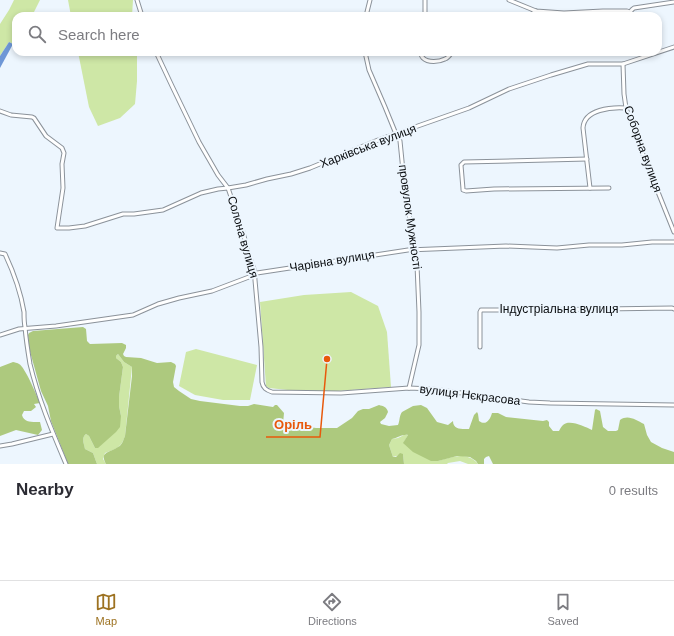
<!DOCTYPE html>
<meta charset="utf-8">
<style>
body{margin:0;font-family:Helvetica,sans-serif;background:#f7f7f7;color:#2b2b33}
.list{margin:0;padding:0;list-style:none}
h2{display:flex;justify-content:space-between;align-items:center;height:52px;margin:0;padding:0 16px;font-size:17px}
h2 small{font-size:13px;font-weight:400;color:#7c7c81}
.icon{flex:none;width:22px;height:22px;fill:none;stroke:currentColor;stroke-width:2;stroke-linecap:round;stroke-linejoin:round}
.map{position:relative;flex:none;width:674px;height:464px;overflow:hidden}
.search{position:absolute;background:#fff;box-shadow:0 2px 6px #0003;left:12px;right:12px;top:12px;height:44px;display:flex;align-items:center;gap:10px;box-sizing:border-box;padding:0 14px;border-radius:12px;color:#7c7c81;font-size:15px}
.sheet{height:116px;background:#fff}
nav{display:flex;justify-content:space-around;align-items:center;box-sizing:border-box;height:56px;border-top:1px solid #e1e1e2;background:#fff;font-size:11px;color:#7c7c81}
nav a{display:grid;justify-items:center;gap:2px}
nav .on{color:#9d7221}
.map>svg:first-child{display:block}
.green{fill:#cee7a6}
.forest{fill:#adc97e}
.water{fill:#6e97d6}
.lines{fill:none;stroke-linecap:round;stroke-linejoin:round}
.minor-casing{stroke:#8b929a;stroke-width:5}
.minor{stroke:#fff;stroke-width:3}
.labels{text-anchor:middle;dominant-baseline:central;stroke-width:4;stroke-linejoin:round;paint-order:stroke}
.street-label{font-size:12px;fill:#090c0f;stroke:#edf6fe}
.leader{fill:none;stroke:#e8590c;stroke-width:1.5}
.callout-dot{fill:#e8590c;stroke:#edf6fe;stroke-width:1.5}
.callout-label{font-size:13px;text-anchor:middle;font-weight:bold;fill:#e8590c;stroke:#edf6fe;stroke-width:4;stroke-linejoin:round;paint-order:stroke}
</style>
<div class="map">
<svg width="674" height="464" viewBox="0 0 674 464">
<rect width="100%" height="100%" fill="#edf6fe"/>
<g class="green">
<polygon points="14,0 40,0 32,16 16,16 16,40 13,44 9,42 0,56 0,24 9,10"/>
<polygon points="68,0 133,0 132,16 71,16"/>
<polygon points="78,52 137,52 137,81 135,104 120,118 98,126 89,107"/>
<polygon points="351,292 378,306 387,332 391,387 337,391 297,391 269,388 266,386 260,302 304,295"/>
<polygon points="196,349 257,365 250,400 223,400 195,395 179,386 186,352"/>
<path d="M118,354L124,362L132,367L125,436C121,448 116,449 105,453L103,459L106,464H97L93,453L85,449C84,443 81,438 86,434L89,436L95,448L121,416L119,406V397L123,367L121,362L116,358V356Z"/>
<path d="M404,435H408L404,442L438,461C452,457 467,451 478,464H468L460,461L448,463L447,464H404L403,454L393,457L389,445L392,439L398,438Z"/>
</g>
<g class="forest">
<path d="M83,327L86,329L87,341L90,344L122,343L126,345V348L123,354L124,356L126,357L141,358L157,363L171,362L175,364L176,366L173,382L174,387L179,391L191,399L200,401L240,406H248L254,404L273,407L275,405H277L284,413L283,424L296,425L316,428H337L352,418L358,411L363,409H369L379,405C383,406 387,407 388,412L385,418L380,422L381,424L389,426L398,425C400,421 399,416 402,412L413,406L421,405L427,408L437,422L448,425L453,421C453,430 462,429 469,429L474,415L477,412L478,414L479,421C486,426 490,420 492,413H498L506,417L543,421L547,420L549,422V426L553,431H559C560,429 561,427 563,425C570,419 585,427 592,430L595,410L596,409L600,411L603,427L608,431H616L618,430L620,420C628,414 636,420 644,424L647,435L651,442L662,448L674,452V464H493L489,456L486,457L484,459V464H478L476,461L470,457L457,456L438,461H431L413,452L403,443L408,435C403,434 397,438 392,439L389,445L393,457H396L400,453L403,454L404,464H106C99,451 110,453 118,447C122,445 123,441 125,436L132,376V367L124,362L118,354L116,356V358L121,362L123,367L119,397V406L121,416L120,427L116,432L98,448H95L89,436L86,434C81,438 84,443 85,449L93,453L97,464H68L51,421L48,406L41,391L29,348L28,335L29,333L33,331Z"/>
<path d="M13,362C14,362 18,363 19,364C25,367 37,396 40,403L34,404L36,407L31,411H24L22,415C24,423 33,422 40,422L42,430L38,435L16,430L0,436V367Z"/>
</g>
<polygon class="water" points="9,42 13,44 0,68 0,56"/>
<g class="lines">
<g class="minor-casing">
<g id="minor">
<polyline points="137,0 142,16"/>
<polyline points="509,0 536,11 564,13 603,11 627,11 630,12"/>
<polyline points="366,16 370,0"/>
<polyline points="425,16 425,0"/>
<polyline points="529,16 536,11"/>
<path d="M630,16C629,12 631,10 634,8L674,2"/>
<path d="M156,52L172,86L199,142L218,175L228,188L243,232L248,252L254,269L261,347L262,382C263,388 266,390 272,392L341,393L409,388L432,389L529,402L550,403L674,405"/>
<polyline points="365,52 369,70 385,107 396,134 400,141 404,181 417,265 419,312 419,345 409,388"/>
<path d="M420,52C420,53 422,57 423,58C428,63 439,62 445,59C448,58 450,55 452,52"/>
<polyline points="623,64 624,94 626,108 640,147 674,232"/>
<polyline points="0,111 11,115 32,117 34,118 46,136 62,148 64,153 62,164 63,188 57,228 69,228 85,226 123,214 134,214 163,210 201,193 218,189 228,188 246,185 267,179 291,174 310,168 378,140 469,108 509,89 551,75 588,64 623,64 674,47"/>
<polyline points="587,159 464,162 461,165 463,189 463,190 466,191 494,189 609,188"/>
<path d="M590,188L583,128C584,109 612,107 626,108"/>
<path d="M0,253L5,254C13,271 21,294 24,312C24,317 24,322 25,327C26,339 28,352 30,364C38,398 52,431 66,464"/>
<polyline points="0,335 19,329 56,326 133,315 158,304 179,298 212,291 249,277 257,273 408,250 506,246 557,248 589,245 622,245 652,242 674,242"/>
<polyline points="480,347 480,312 481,310 535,310 672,308 674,309"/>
<polyline points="0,446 12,444 53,434"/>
</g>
</g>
<use href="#minor" class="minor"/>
</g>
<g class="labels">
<g class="street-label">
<text transform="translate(368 146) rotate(-21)">Харківська вулиця</text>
<text transform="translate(643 149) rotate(70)">Соборна вулиця</text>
<text transform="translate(410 217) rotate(82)">провулок Мужності</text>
<text transform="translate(243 237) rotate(74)">Солона вулиця</text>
<text transform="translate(332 261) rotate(-9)">Чарівна вулиця</text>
<text x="559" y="309">Індустріальна вулиця</text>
<text transform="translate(470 395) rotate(7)">вулиця Нєкрасова</text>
</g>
</g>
<path class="leader" d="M327 359L320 437H266"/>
<circle class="callout-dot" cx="327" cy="359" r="4"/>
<g class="callout-label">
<text x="293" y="429">Оріль</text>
</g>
</svg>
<div class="search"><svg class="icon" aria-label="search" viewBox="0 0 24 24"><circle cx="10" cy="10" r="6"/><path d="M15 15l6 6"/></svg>Search here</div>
</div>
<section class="sheet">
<h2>Nearby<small>0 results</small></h2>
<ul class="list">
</ul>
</section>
<nav>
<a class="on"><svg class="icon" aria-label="map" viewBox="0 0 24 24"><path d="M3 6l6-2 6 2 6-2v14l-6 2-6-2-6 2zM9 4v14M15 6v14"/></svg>Map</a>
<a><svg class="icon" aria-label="directions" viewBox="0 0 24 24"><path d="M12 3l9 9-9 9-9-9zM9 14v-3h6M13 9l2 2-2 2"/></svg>Directions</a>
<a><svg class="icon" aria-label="saved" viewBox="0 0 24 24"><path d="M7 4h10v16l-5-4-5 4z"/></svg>Saved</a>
</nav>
